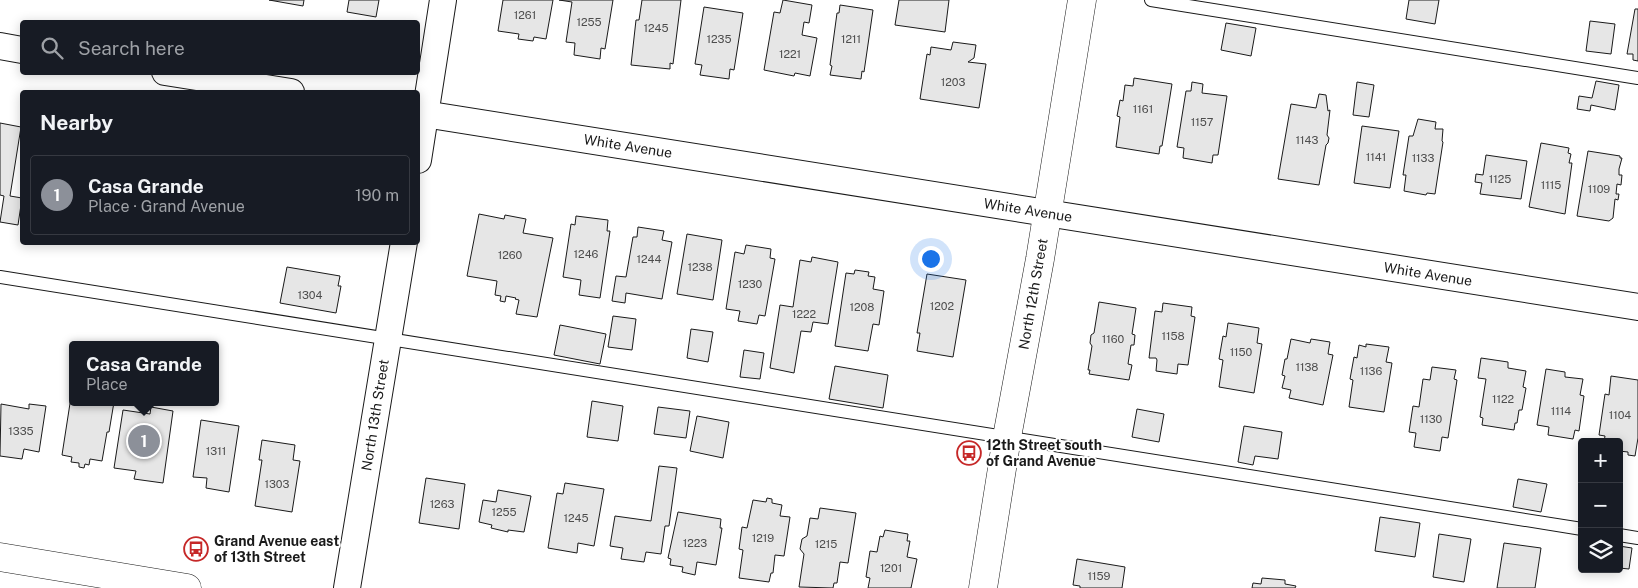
<!DOCTYPE html>
<meta charset="utf-8">
<style>
body{margin:0;font-family:"Public Sans",sans-serif;background:#242831;color:#f1f3f6}
.controls{position:absolute;right:15px;bottom:15px;display:grid;overflow:hidden;border-radius:5px;box-shadow:0 2px 12px #0003}
.controls button{width:45px;height:45px;display:grid;place-items:center;padding:0;border:0;border-bottom:1px solid #363941;background:#171b24;color:#f1f3f6;font:25px sans-serif}
.you{position:absolute;left:930px;top:258px;width:18px;height:18px;margin:-12px;border:4px solid #fff;border-radius:50%;background:#1a73e8;box-shadow:0 0 0 8px #1a73e833}
.badge{display:grid;place-items:center;width:32px;height:32px;border-radius:50%;background:#8c9099;color:#fff;font-size:16px;font-weight:700}
.pin{position:absolute;translate:-50% -50%;border:2px solid #fff;box-shadow:0 1px 5px #0006}
.popup{position:absolute;left:69px;top:341px;width:150px;height:65px;box-sizing:border-box;display:grid;place-content:center;border-radius:5px;background:#171b24;filter:drop-shadow(0 1px 4px #0005);font-size:16px;white-space:nowrap;color:#9ea1a6}
.popup b{font-size:19px;color:#f1f3f6}
.popup::after{content:'';position:absolute;left:50%;top:100%;margin-left:-10px;border:10px solid transparent;border-top-color:#171b24}
.list{margin:0;padding:0;list-style:none}
h2{display:flex;justify-content:space-between;align-items:center;height:65px;margin:0;padding:0 20px;font-size:21px}
h2 small{font-size:16px;font-weight:400;color:#9ea1a6}
.list li{display:grid;grid-template-columns:32px 1fr auto;gap:15px;align-items:center;box-sizing:border-box;height:80px;margin:0 10px 10px;padding:0 10px;border:1px solid #363941;border-radius:5px}
.list b{display:block;font-size:19px;white-space:nowrap}
.list p{margin:0;font-size:16px;white-space:nowrap;color:#9ea1a6}
.list em{font-size:16px;font-style:normal;color:#9ea1a6}
.icon{flex:none;width:28px;height:28px;fill:none;stroke:currentColor;stroke-width:2;stroke-linecap:round;stroke-linejoin:round}
.map{position:relative;flex:none;width:1638px;height:588px;overflow:hidden}
.search{position:absolute;background:#171b24;box-shadow:0 2px 12px #0003;left:20px;top:20px;width:400px;height:55px;display:flex;align-items:center;gap:12px;box-sizing:border-box;padding:0 18px;border-radius:5px;color:#9ea1a6;font-size:19px}
.panel{position:absolute;background:#171b24;box-shadow:0 2px 12px #0003;left:20px;top:90px;width:400px;height:155px;border-radius:5px}
.map>svg:first-child{display:block}
.building{fill:#e6e6e6;stroke:#1a1a1a}
.lines{fill:none;stroke-linecap:round;stroke-linejoin:round}
.lane-casing{stroke:#1a1a1a;stroke-width:14}
.street-casing{stroke:#1a1a1a;stroke-width:28}
.secondary-casing{stroke:#1a1a1a;stroke-width:29}
.lane{stroke:#fff;stroke-width:12}
.street{stroke:#fff;stroke-width:26}
.secondary{stroke:#fff;stroke-width:28}
.labels{text-anchor:middle;dominant-baseline:central;stroke-width:4;stroke-linejoin:round;paint-order:stroke}
.number-label{font-size:11px;fill:#4d4d4d}
.street-label{font-size:14px;fill:#1a1a1a;stroke:#fff}
.poi-label{font-size:14px;font-weight:bold;fill:#1a1a1a;stroke:#fff;text-anchor:start}
</style>
<div class="map">
<svg width="1638" height="588" viewBox="0 0 1638 588">
<rect width="100%" height="100%" fill="#fff"/>
<g class="building">
<polygon points="269,0 304,0 303,6"/>
<polygon points="349,0 379,0 376,17 347,12"/>
<polygon points="503,0 553,0 546,39 534,37 533,41 518,39 519,34 498,31"/>
<polygon points="559,0 613,0 605,49 601,48 600,59 574,55 575,43 566,42 572,2"/>
<polygon points="642,0 681,0 673,64 670,63 670,69 631,65 636,20 639,20"/>
<polygon points="783,0 812,5 809,23 804,22 802,35 817,38 810,76 795,73 794,76 764,70 774,12 780,13"/>
<polygon points="899,0 949,0 945,32 895,25"/>
<polygon points="1409,0 1439,0 1435,24 1406,19"/>
<polygon points="840,5 873,10 864,72 862,71 861,79 830,75 832,66 830,65 837,13 839,13"/>
<polygon points="704,7 743,13 734,70 730,69 729,79 700,75 702,65 695,64"/>
<polygon points="1635,9 1638,9 1638,61 1633,60 1633,54 1627,54"/>
<polygon points="1590,21 1615,24 1611,54 1586,51"/>
<polygon points="1226,23 1256,28 1251,56 1221,50"/>
<polygon points="953,42 976,45 974,58 968,62 986,64 979,108 920,99 927,54 930,55 931,47 951,50"/>
<polygon points="1134,78 1172,84 1162,146 1160,146 1159,154 1116,147 1120,117 1117,116 1120,100 1123,101 1125,85 1133,86"/>
<polygon points="1596,81 1619,85 1615,110 1591,105 1590,111 1577,109 1579,96 1592,98"/>
<polygon points="1192,82 1203,84 1202,93 1227,96 1218,155 1213,155 1212,163 1183,158 1184,148 1177,147 1186,91 1191,91"/>
<polygon points="1357,82 1374,85 1369,117 1353,115"/>
<polygon points="1319,94 1326,95 1328,111 1330,110 1327,135 1329,138 1328,143 1326,145 1319,185 1278,179 1291,104 1316,108"/>
<polygon points="1418,119 1436,122 1435,129 1443,129 1442,141 1443,142 1435,194 1427,193 1426,195 1404,191 1406,175 1403,175 1409,136 1413,136"/>
<polygon points="0,123 21,127 10,196 22,198 18,225 0,222 4,196 0,195"/>
<polygon points="1362,126 1399,131 1390,188 1354,183"/>
<polygon points="1541,143 1569,148 1568,153 1571,154 1569,163 1572,163 1565,214 1529,207"/>
<polygon points="1588,151 1620,156 1620,158 1622,158 1619,169 1619,175 1622,175 1621,185 1617,184 1616,194 1619,194 1618,200 1615,199 1613,218 1609,221 1577,216"/>
<polygon points="1486,155 1527,161 1521,199 1480,194 1482,183 1475,182 1476,174 1483,175"/>
<polygon points="479,214 504,219 505,215 526,219 523,233 553,238 537,317 516,314 519,300 515,299 516,298 506,296 505,302 500,301 501,296 495,295 497,281 467,276"/>
<polygon points="576,216 608,220 607,231 610,231 600,298 579,295 581,280 563,277 571,224 575,225"/>
<polygon points="638,227 664,231 662,240 672,242 662,299 626,293 625,303 612,301 616,276 626,277 633,237 637,237"/>
<polygon points="687,234 722,240 713,300 677,294"/>
<polygon points="746,245 771,249 770,258 775,259 765,316 759,315 757,324 738,321 740,311 726,309 735,252 744,254"/>
<polygon points="812,257 838,262 828,324 813,322 811,332 801,331 794,373 770,368 780,305 793,307 800,260 811,262"/>
<polygon points="287,267 340,276 338,286 341,286 336,313 280,303"/>
<polygon points="855,270 869,272 868,276 875,277 873,289 884,291 879,325 873,324 868,351 835,346 846,273 854,274"/>
<polygon points="927,274 966,280 953,357 917,351 920,333 917,333"/>
<polygon points="1099,302 1136,308 1132,334 1135,335 1134,345 1131,345 1128,364 1132,365 1129,380 1089,374 1090,370 1088,370 1092,346 1090,343 1091,335 1094,333"/>
<polygon points="1163,303 1192,307 1191,316 1195,317 1188,365 1178,364 1177,374 1156,371 1157,360 1156,358 1149,358 1155,311 1162,312"/>
<polygon points="613,316 636,319 632,350 608,347"/>
<polygon points="1228,323 1259,328 1257,343 1262,344 1254,393 1219,387 1223,360 1219,359 1223,336 1226,337"/>
<polygon points="560,325 606,334 600,364 554,355"/>
<polygon points="691,329 713,332 708,362 687,358"/>
<polygon points="1291,339 1310,343 1311,339 1330,342 1328,354 1333,355 1323,405 1289,398 1291,390 1282,388 1285,376 1282,375 1285,359 1287,359"/>
<polygon points="1366,344 1389,347 1386,362 1392,363 1384,412 1349,407 1353,380 1350,379 1354,357 1357,358 1359,345 1366,347"/>
<polygon points="744,350 764,353 760,379 740,377"/>
<polygon points="1481,358 1508,362 1508,368 1526,371 1523,387 1526,388 1522,410 1519,410 1517,423 1515,423 1514,430 1482,425 1483,418 1480,417 1486,379 1478,378"/>
<polygon points="835,366 888,375 883,408 829,399"/>
<polygon points="1432,367 1456,370 1454,379 1457,380 1448,438 1442,437 1440,451 1414,447 1416,433 1409,432 1413,406 1419,407 1423,379 1430,380"/>
<polygon points="1546,369 1565,372 1565,377 1583,379 1580,395 1584,396 1579,431 1575,430 1573,439 1548,435 1549,427 1537,425"/>
<polygon points="1611,376 1638,380 1638,438 1635,456 1628,455 1628,452 1619,451 1619,442 1604,442 1605,436 1599,435 1605,394 1609,395"/>
<polygon points="73,384 73,402 114,402 109,432 107,432 102,461 90,459 89,465 85,464 84,468 79,467 79,463 71,462 72,457 62,455"/>
<polygon points="592,401 623,406 618,441 587,437"/>
<polygon points="1,404 29,409 29,404 46,406 39,452 24,449 22,459 0,456"/>
<polygon points="151,407 173,411 163,483 134,479 136,471 114,468 123,410 150,414"/>
<polygon points="658,407 690,411 686,438 654,434"/>
<polygon points="1137,409 1164,414 1159,442 1132,437"/>
<polygon points="697,416 729,422 723,458 690,451"/>
<polygon points="201,420 239,426 229,492 206,488 207,478 193,477"/>
<polygon points="1244,426 1282,432 1278,459 1255,456 1253,465 1238,462"/>
<polygon points="262,440 295,445 293,460 300,461 292,512 255,506 262,460 259,460"/>
<polygon points="659,466 677,468 669,526 665,526 661,554 646,552 644,562 621,559 623,548 610,546 615,516 651,521"/>
<polygon points="426,478 465,484 459,529 419,523"/>
<polygon points="1518,479 1547,484 1541,512 1513,507"/>
<polygon points="565,483 604,489 594,546 578,543 577,553 548,548 557,493 563,494"/>
<polygon points="498,490 531,496 524,532 508,530 508,532 491,528 492,525 479,522 483,500 496,502"/>
<polygon points="767,498 772,499 772,503 782,505 780,516 790,517 784,556 775,555 773,573 771,573 769,582 739,578 743,550 739,549 742,527 747,528 753,500 766,502"/>
<polygon points="820,508 856,513 848,563 840,562 837,583 834,583 833,588 799,587 804,554 800,549 802,539 807,536 810,518 818,519"/>
<polygon points="678,512 721,519 720,528 722,528 716,565 697,562 695,575 682,572 683,567 670,565 671,559 668,558"/>
<polygon points="1380,517 1420,523 1415,557 1375,551"/>
<polygon points="885,530 908,534 907,541 910,541 907,557 917,559 911,588 868,588 870,578 866,577 870,551 877,552 880,536 883,537"/>
<polygon points="1439,534 1471,539 1464,582 1433,577"/>
<polygon points="1504,543 1541,548 1535,588 1497,588"/>
<polygon points="1619,546 1632,548 1629,569 1619,568"/>
<polygon points="1077,559 1125,567 1122,588 1080,588 1080,586 1073,585"/>
<polygon points="1262,578 1285,580 1285,584 1296,586 1295,588 1252,588 1253,583 1261,584"/>
</g>
<g class="lines">
<g class="lane-casing">
<g id="lane">
<polyline points="1151,0 1638,78"/>
<polyline points="0,277 1582,529"/>
<polyline points="1619,535 1638,538"/>
</g>
</g>
<g class="street-casing">
<g id="street">
<polyline points="0,46 22,50"/>
<polyline points="165,72 291,92"/>
<polyline points="418,113 1638,307"/>
<polyline points="418,160 443,0"/>
<polyline points="347,588 404,242"/>
</g>
</g>
<g class="secondary-casing">
<g id="secondary">
<polyline points="0,557 187,588"/>
<polyline points="983,588 1007,437 1040,259 1082,0"/>
</g>
</g>
<use href="#lane" class="lane"/>
<use href="#street" class="street"/>
<use href="#secondary" class="secondary"/>
</g>
<defs>
<g id="bus-ring" transform="scale(1.25)"><circle r="9.5" fill="#fff" stroke="#c62828" stroke-width="1.5"/><path d="M-5-6H5V4H4V6H2V4H-2V6H-4V4H-5ZM-3.5-4V0h7V-4ZM-3.5 1.2v1.5H-2V1.2ZM2 1.2v1.5H3.5V1.2Z" fill="#c62828"/></g>
</defs>
<g fill-rule="evenodd">
<use href="#bus-ring" x="969" y="453"/>
<use href="#bus-ring" x="196" y="549"/>
</g>
<g class="labels">
<g class="number-label">
<text x="525" y="15">1261</text>
<text x="589" y="22">1255</text>
<text x="656" y="28">1245</text>
<text x="719" y="39">1235</text>
<text x="851" y="39">1211</text>
<text x="790" y="54">1221</text>
<text x="953" y="82">1203</text>
<text x="1143" y="109">1161</text>
<text x="1202" y="122">1157</text>
<text x="1307" y="140">1143</text>
<text x="1376" y="157">1141</text>
<text x="1423" y="158">1133</text>
<text x="1500" y="179">1125</text>
<text x="1551" y="185">1115</text>
<text x="1599" y="189">1109</text>
<text x="586" y="254">1246</text>
<text x="510" y="255">1260</text>
<text x="649" y="259">1244</text>
<text x="700" y="267">1238</text>
<text x="750" y="284">1230</text>
<text x="310" y="295">1304</text>
<text x="942" y="306">1202</text>
<text x="862" y="307">1208</text>
<text x="804" y="314">1222</text>
<text x="1173" y="336">1158</text>
<text x="1113" y="339">1160</text>
<text x="1241" y="352">1150</text>
<text x="1307" y="367">1138</text>
<text x="1371" y="371">1136</text>
<text x="1503" y="399">1122</text>
<text x="1561" y="411">1114</text>
<text x="1620" y="415">1104</text>
<text x="1431" y="419">1130</text>
<text x="21" y="431">1335</text>
<text x="216" y="451">1311</text>
<text x="277" y="484">1303</text>
<text x="442" y="504">1263</text>
<text x="504" y="512">1255</text>
<text x="576" y="518">1245</text>
<text x="763" y="538">1219</text>
<text x="695" y="543">1223</text>
<text x="826" y="544">1215</text>
<text x="891" y="568">1201</text>
<text x="1099" y="576">1159</text>
</g>
<g class="street-label">
<text transform="translate(628 146) rotate(9)">White Avenue</text>
<text transform="translate(1028 210) rotate(9)">White Avenue</text>
<text transform="translate(1428 274) rotate(9)">White Avenue</text>
<text transform="translate(1033 294) rotate(-80)">North 12th Street</text>
<text transform="translate(375 415) rotate(-81)">North 13th Street</text>
</g>
<g class="poi-label">
<text x="986" y="445">12th Street south<tspan x="986" dy="16">of Grand Avenue</tspan></text>
<text x="214" y="541">Grand Avenue east<tspan x="214" dy="16">of 13th Street</tspan></text>
</g>
</g>
</svg>
<div class="controls">
<button>+</button>
<button>−</button>
<button><svg class="icon" aria-label="layers" viewBox="0 0 24 24"><path d="M12 4l9 5-9 5-9-5zM3 14l9 5 9-5"/></svg></button>
</div>
<div class="you"></div>
<div class="pin badge" style="left:144px;top:441px">1</div>
<div class="popup"><b>Casa Grande</b>Place</div>
<div class="search"><svg class="icon" aria-label="search" viewBox="0 0 24 24"><circle cx="10" cy="10" r="6"/><path d="M15 15l6 6"/></svg>Search here</div>
<section class="panel">
<h2>Nearby<small></small></h2>
<ul class="list">
<li><span class="badge">1</span><div><b>Casa Grande</b><p>Place · Grand Avenue</p></div><em>190 m</em></li>
</ul>
</section>
</div>
